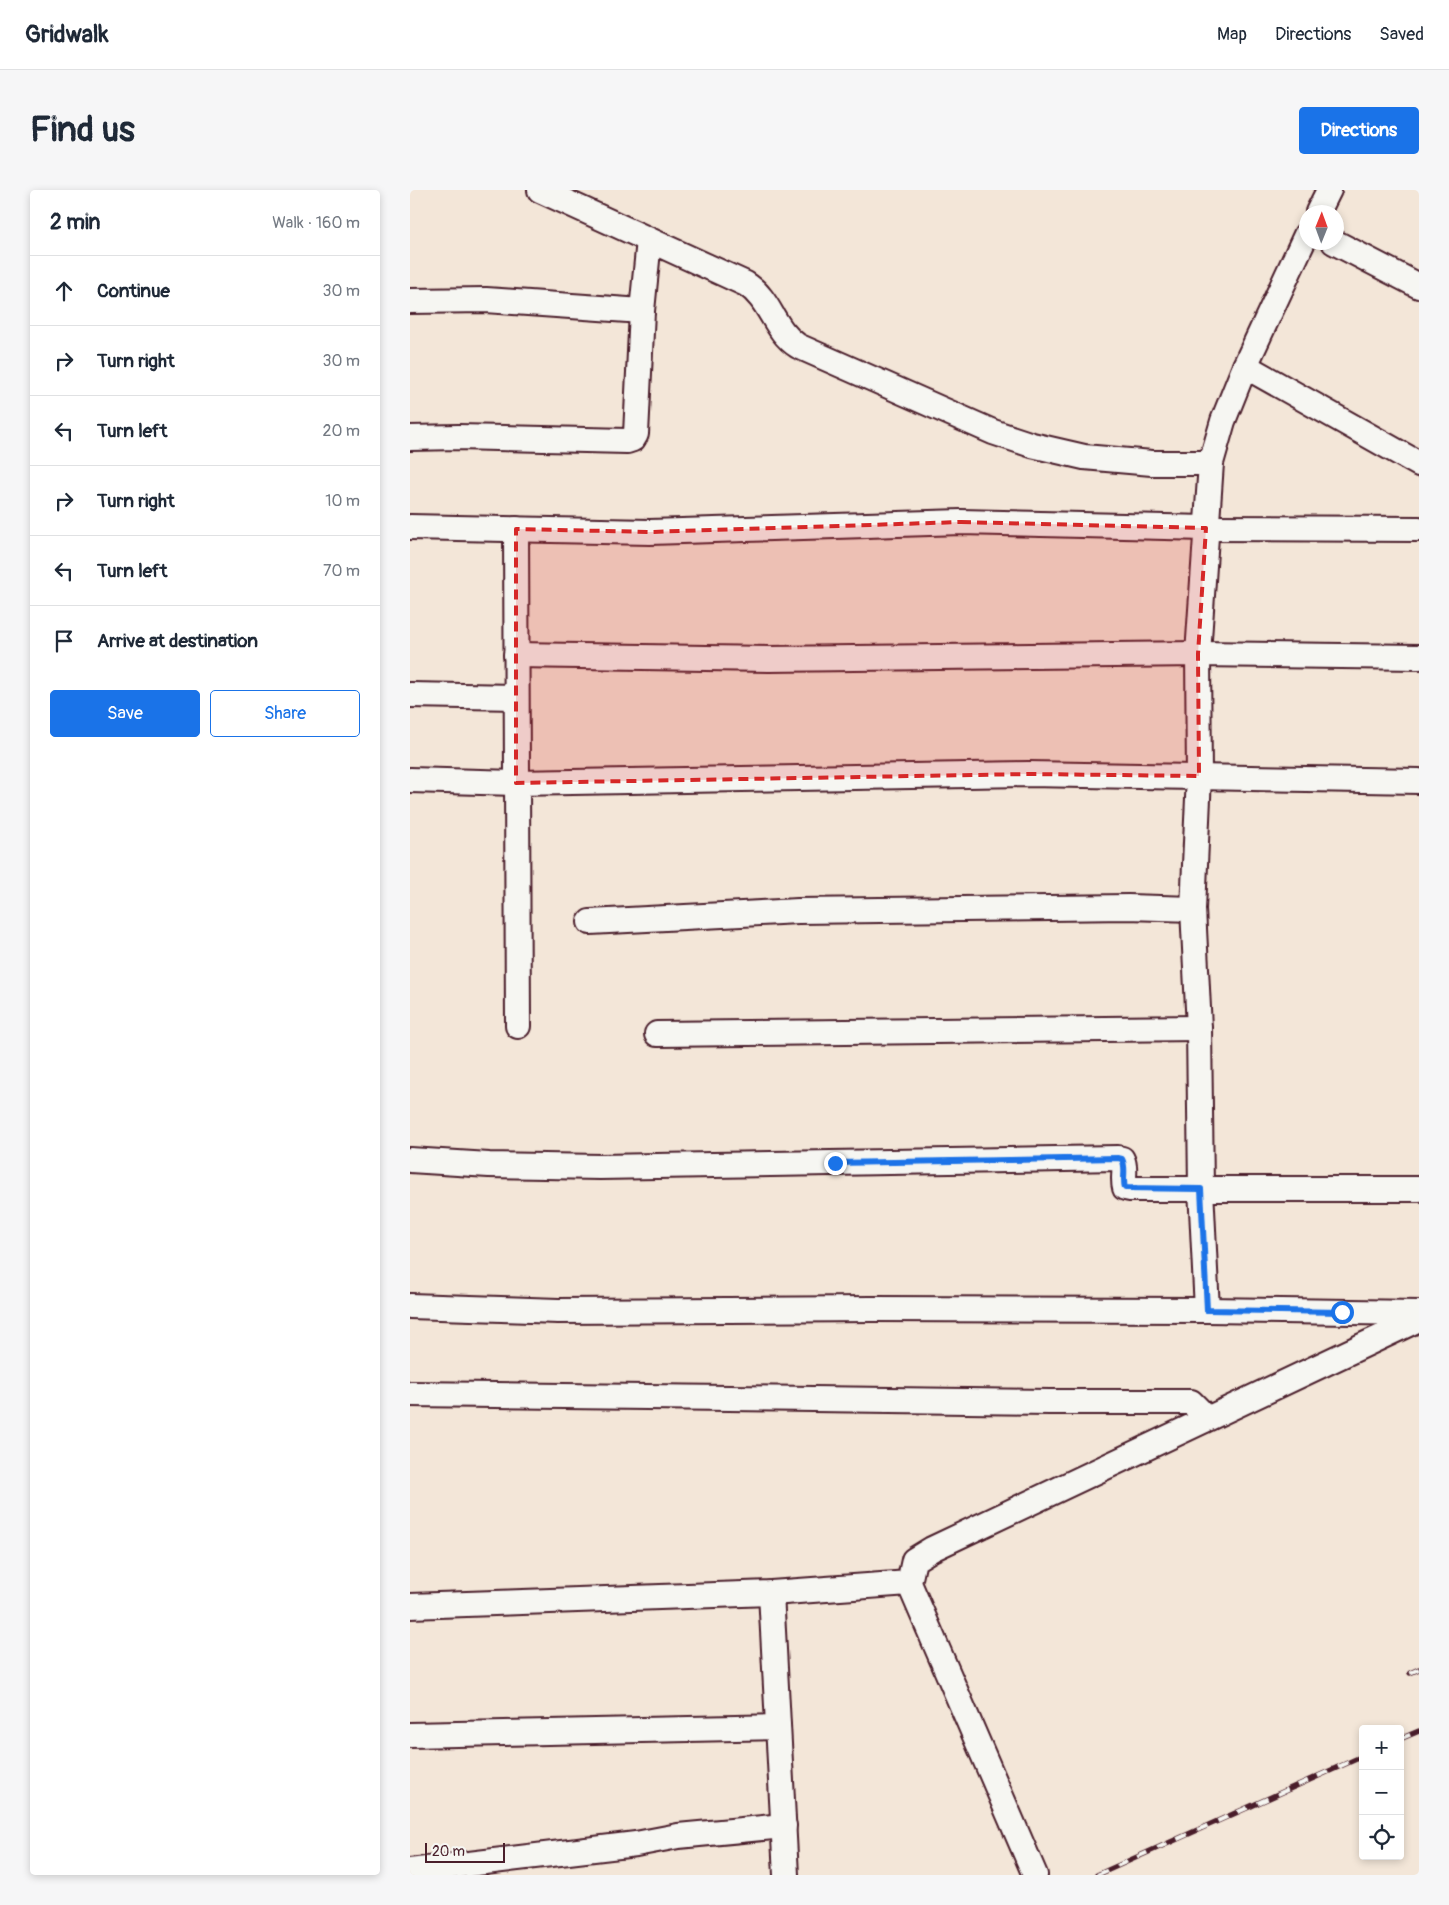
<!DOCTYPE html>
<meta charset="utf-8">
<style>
body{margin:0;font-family:Pangolin,sans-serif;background:#f6f6f7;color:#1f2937}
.controls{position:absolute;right:15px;bottom:15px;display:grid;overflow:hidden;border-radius:5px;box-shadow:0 2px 8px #0003}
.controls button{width:45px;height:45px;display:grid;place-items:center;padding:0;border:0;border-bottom:1px solid #e0e1e3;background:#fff;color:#1f2937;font:25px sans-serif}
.compass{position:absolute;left:889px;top:15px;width:45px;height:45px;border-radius:50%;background:#fff;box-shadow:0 2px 8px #0003;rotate:1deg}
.scale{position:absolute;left:15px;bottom:12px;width:80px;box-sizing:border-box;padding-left:5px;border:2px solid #4a1f2b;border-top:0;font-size:14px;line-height:18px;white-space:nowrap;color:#4a1f2b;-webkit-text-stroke:4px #f6f6f2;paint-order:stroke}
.stop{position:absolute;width:15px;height:15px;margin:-11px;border:4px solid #1a73e8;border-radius:50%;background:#fff}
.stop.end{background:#1a73e8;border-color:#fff;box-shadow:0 1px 5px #0008}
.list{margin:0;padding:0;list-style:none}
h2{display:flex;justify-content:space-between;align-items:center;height:65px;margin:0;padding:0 20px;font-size:21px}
h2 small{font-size:16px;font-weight:400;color:#747a83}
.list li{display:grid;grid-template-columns:32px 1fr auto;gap:15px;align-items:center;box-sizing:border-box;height:70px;padding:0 20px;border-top:1px solid #e0e1e3}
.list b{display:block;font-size:19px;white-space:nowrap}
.list em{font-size:16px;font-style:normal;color:#747a83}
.actions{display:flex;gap:10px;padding:15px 20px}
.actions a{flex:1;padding:11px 0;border:1px solid #1a73e8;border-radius:5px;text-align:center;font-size:18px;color:#1a73e8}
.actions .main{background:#1a73e8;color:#fff}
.icon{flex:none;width:28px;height:28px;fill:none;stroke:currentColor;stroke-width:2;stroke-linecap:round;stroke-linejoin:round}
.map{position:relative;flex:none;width:1009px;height:1685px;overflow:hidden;border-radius:5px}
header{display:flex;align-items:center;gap:30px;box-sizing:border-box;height:70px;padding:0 25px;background:#fff;border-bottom:1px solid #e0e1e3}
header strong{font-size:24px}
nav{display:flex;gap:28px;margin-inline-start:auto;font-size:18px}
.intro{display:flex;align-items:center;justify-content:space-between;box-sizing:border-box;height:120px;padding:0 30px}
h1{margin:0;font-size:35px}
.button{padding:12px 22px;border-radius:5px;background:#1a73e8;color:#fff;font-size:18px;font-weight:700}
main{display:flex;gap:30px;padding:0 30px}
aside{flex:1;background:#fff;border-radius:5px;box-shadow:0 2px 8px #0003}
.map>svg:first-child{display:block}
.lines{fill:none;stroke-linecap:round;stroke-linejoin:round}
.street-casing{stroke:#4a1f2b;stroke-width:28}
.street{stroke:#f6f6f2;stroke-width:24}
.rail-casing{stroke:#4a1f2b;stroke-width:5.5}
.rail{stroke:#f6f6f2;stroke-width:4;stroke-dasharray:11;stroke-linecap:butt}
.route{stroke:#1a73e8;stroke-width:6}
.marked{fill:#d62828;fill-opacity:0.2;stroke:#d62828;stroke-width:4;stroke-dasharray:10 6;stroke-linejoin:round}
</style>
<header>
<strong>Gridwalk</strong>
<nav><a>Map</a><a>Directions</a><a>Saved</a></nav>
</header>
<div class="intro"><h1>Find us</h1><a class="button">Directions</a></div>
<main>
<aside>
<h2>2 min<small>Walk · 160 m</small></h2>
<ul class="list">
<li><svg class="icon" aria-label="ahead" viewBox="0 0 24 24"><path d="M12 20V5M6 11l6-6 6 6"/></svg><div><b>Continue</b></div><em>30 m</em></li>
<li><svg class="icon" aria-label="right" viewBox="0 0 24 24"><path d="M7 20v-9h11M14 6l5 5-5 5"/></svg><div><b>Turn right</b></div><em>30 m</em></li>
<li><svg class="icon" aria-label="left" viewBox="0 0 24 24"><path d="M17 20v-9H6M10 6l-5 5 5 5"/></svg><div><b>Turn left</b></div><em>20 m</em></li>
<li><svg class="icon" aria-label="right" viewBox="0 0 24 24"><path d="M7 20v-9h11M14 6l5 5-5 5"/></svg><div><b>Turn right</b></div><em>10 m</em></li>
<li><svg class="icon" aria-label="left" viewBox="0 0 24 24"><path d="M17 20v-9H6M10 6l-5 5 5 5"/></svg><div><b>Turn left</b></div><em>70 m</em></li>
<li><svg class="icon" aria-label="arrive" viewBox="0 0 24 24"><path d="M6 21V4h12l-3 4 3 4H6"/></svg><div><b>Arrive at destination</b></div></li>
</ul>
<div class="actions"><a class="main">Save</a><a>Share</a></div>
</aside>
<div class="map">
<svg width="1009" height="1685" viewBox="0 0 1009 1685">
<rect width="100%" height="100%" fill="#f3e6d8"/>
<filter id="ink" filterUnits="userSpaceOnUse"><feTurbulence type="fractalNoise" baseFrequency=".02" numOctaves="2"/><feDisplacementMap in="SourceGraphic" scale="10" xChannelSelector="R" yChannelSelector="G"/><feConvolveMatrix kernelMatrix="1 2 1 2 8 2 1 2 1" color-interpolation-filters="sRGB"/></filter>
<g filter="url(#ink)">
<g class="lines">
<g class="street-casing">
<g id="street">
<path d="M130,0L336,94C361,110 363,140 388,156L583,242L622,255L674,267L742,273H801"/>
<polyline points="908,22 919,0"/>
<polyline points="924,52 1009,96"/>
<polyline points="0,111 76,110 232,121"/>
<polyline points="835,176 1009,274"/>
<polyline points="0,248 48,247 217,251 223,249 226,244 232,121 239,50"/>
<polyline points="0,337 240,342 551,332 796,338 1009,339"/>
<polyline points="106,339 108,836"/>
<polyline points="106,465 359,469 788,464 1009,467"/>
<polyline points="0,505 106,507"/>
<polyline points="0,590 106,593 619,584 1009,591"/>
<polyline points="180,732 388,721 718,717 783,719"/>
<polyline points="247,844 789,838"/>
<path d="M0,970L79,975L190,977L708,968L712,969C717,978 712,988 715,998L720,999H1009"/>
<polyline points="0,1116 148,1121 463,1119 797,1120 1009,1123"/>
<polyline points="797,1120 791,999 789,838 783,719 789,586 788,464 801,273 813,231 835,176 896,45"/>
<polyline points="0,1204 640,1212 781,1212 789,1220 794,1230"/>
<polyline points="361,1403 376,1685"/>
<polyline points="0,1416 361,1403 499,1393"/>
<polyline points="0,1545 368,1537"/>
<polyline points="0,1681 226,1654 268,1646 374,1636"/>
<polyline points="625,1685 499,1393 504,1370 522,1359 1009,1129"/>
</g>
</g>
<use href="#street" class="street"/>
<g class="rail-casing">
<g id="rail">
<polyline points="1000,1483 1009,1479"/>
<polyline points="990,1549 1009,1541"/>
<polyline points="687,1685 953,1566"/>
</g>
</g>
<use href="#rail" class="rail"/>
</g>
</g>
<g class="lines" filter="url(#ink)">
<path class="route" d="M425,973L708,968L712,969C717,978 712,988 715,998L791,999L797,1120L932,1122"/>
</g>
<path class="marked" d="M551,332L796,338L788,464L789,586L619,584L106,593V339L240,342Z"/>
</svg>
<div class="controls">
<button>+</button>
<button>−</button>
<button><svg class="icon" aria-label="locate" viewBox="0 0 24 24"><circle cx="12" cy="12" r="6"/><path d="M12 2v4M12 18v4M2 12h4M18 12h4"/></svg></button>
</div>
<svg class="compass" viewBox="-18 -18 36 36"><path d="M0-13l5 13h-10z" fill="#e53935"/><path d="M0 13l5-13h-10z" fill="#747a83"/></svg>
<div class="scale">20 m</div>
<div class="stop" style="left:932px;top:1122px"></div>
<div class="stop end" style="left:425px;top:973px"></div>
</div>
</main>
